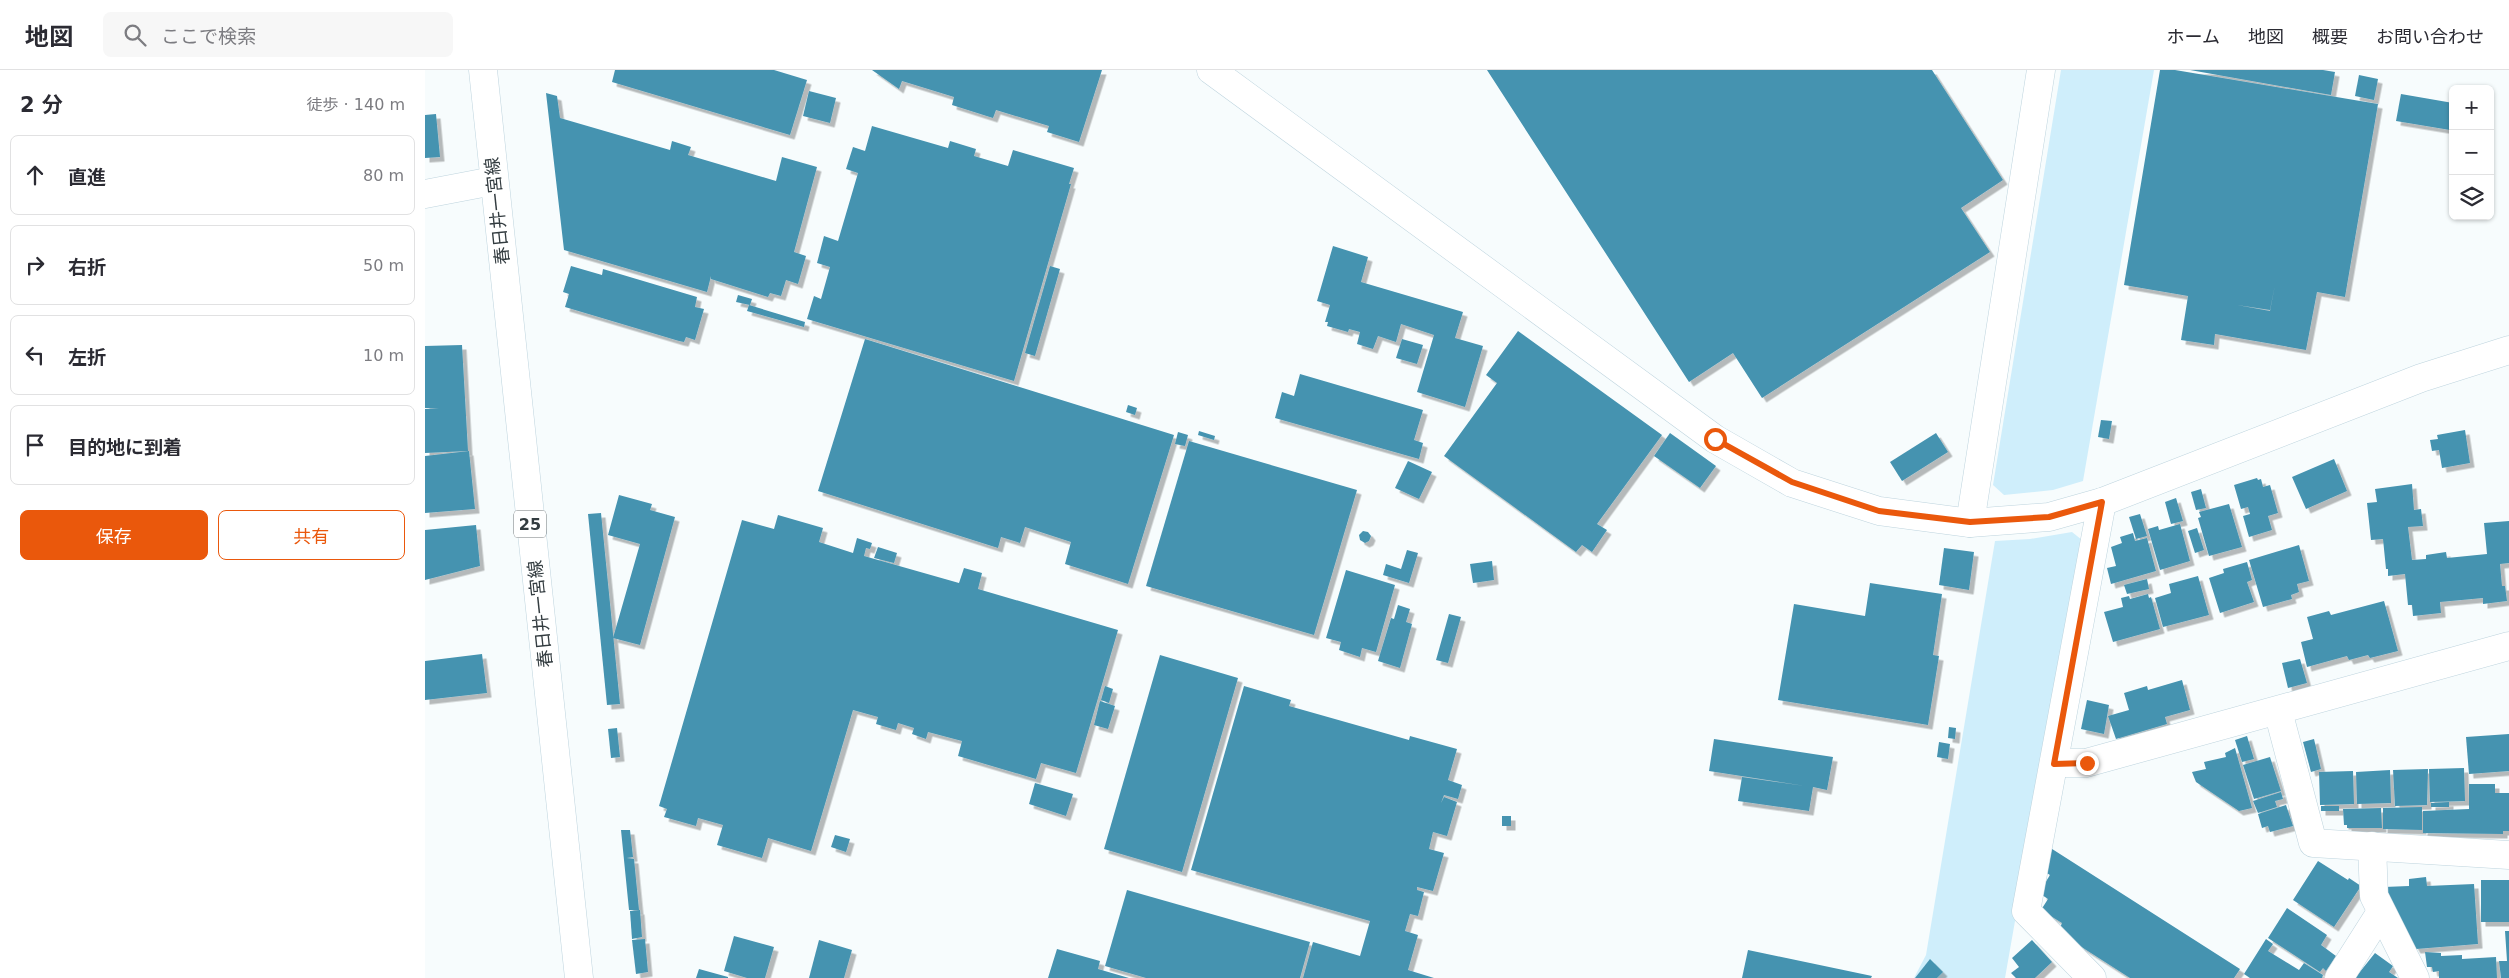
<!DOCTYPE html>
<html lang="ja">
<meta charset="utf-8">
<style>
body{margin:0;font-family:"DejaVu Sans","Noto Sans JP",sans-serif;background:#f7f7f7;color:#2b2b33}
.controls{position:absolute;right:15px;top:15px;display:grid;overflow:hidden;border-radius:8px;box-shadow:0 1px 4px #0004}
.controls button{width:45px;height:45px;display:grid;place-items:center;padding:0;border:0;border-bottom:1px solid #e1e1e2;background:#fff;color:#2b2b33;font:25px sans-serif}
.stop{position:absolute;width:15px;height:15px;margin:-11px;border:4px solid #ea580c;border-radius:50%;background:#fff}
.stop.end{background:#ea580c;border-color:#fff;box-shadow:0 1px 5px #0008}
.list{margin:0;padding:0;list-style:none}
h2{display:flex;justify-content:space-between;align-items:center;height:65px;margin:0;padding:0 20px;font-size:21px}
h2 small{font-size:16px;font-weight:400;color:#7c7c81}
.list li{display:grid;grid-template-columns:32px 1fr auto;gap:15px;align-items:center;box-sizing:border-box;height:80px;margin:0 10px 10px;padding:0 10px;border:1px solid #e1e1e2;border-radius:8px}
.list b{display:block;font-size:19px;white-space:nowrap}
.list em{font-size:16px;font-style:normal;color:#7c7c81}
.actions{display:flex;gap:10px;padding:15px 20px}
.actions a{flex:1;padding:11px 0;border:1px solid #ea580c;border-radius:8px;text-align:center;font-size:18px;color:#ea580c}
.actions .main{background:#ea580c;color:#fff}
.icon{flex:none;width:28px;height:28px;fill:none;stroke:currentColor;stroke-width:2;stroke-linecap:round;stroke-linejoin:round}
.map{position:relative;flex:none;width:2084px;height:908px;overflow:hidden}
header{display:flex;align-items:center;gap:30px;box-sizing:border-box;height:70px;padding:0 25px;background:#fff;border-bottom:1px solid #e1e1e2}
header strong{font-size:24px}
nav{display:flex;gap:28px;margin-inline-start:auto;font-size:18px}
.search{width:350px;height:45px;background:#f7f7f7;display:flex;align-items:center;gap:12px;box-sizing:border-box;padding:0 18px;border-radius:8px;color:#7c7c81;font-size:19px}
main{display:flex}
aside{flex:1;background:#fff}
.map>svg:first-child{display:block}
.green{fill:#cfeefb}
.building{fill:#4593b0;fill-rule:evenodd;filter:url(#shadow)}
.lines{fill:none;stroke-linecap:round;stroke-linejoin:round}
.street-casing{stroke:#bed4de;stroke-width:29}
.secondary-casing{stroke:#bed4de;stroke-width:29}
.primary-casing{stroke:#bed4de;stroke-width:29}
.street{stroke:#fff;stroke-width:28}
.secondary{stroke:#fff;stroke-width:28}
.primary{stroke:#fff;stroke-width:28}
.route{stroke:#ea580c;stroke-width:6}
.labels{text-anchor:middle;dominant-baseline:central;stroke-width:4;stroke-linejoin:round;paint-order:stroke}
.shield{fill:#fff;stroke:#707679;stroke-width:1}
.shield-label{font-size:16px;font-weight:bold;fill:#333c40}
.street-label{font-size:18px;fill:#333c40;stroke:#fff}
</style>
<header>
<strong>地図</strong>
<div class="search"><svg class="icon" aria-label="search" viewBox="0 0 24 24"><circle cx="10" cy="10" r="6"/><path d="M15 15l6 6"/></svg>ここで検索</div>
<nav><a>ホーム</a><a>地図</a><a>概要</a><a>お問い合わせ</a></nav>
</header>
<main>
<aside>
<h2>2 分<small>徒歩 · 140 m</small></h2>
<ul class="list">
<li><svg class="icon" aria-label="ahead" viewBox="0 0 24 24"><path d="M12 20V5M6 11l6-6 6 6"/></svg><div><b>直進</b></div><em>80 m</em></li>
<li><svg class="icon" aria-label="right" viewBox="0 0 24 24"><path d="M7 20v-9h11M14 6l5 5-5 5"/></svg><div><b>右折</b></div><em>50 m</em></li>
<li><svg class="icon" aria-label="left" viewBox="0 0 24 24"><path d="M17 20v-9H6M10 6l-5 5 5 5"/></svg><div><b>左折</b></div><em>10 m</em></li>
<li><svg class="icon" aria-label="arrive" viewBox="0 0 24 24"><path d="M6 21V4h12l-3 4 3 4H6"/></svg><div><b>目的地に到着</b></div></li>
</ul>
<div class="actions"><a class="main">保存</a><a>共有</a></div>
</aside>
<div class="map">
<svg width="2084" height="908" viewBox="0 0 2084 908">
<defs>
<filter id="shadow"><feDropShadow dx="4.5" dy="4.5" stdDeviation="0" flood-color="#0004"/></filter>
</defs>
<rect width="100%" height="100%" fill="#f7fcfd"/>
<g class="green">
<polygon points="1636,0 1729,0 1658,411 1628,420 1579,425 1568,415"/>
<polygon points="1647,462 1657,470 1580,908 1489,908 1501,885 1570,471 1605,469"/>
</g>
<g class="building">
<polygon points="190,0 349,0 382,10 365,65 187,12"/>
<polygon points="447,0 677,0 654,72 622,62 624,56 571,40 568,48 527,35 529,27 477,11 474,19"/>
<polygon points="1062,0 1507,0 1578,110 1536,138 1565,182 1337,328 1308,283 1264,312"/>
<path d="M1735,0H1750L1953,34L1920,227L1892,222L1881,280L1790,264L1789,275L1756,270L1763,226L1699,215ZM1850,215L1845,241L1812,235L1845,240Z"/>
<polygon points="1765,0 1898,0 1910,2 1906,25"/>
<polygon points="1934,5 1953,9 1949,30 1930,26"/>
<polygon points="384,21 411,28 405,53 378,46"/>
<polygon points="121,23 132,26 135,48 245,80 247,71 266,77 263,85 351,111 357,87 392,97 369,182 381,186 373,214 361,210 356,226 345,223 343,227 286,209 286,206 282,222 139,180"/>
<polygon points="1976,24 2028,33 2025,60 1971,51"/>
<polygon points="11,44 15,87 0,88 0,45"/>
<polygon points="447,56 523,78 525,71 551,79 549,86 583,96 588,80 649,98 644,114 646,114 589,311 382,249 389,226 396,229 405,197 392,193 399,166 413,171 433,103 421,99 428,77 440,81"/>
<polygon points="908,176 943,187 936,212 1038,242 1030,268 1058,276 1040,337 992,322 1009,265 976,254 971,272 953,266 948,279 932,274 935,262 924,259 923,262 902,256 903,252 900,252 905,235 892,231"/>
<polygon points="146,196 177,205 178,199 272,227 270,237 279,239 270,270 261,267 259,272 254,271 140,237 144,224 138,222"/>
<polygon points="625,196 635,199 610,286 600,283"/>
<polygon points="313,225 327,229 325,235 311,232"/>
<polygon points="324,235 380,252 379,257 322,241"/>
<polygon points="1093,261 1237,365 1172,454 1182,460 1167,482 1157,475 1151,482 1019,386 1072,313 1061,305"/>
<polygon points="440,269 749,365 703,514 640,494 646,472 600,457 595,473 576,467 573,478 393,421"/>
<polygon points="977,269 998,275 992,294 971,288"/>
<polygon points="37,275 43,381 0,383 0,339 14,339 0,338 0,276"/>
<polygon points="875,304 998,340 989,370 998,373 994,389 850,348 857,322 869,326"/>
<polygon points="703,335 712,338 710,345 701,342"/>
<polygon points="1676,350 1687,351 1684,369 1673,367"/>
<polygon points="2040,360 2045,393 2017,398 2014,380 2007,381 2005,370 2013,369 2012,365"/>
<polygon points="774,361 790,366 789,370 773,365"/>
<polygon points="753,362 763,365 760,376 750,374"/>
<polygon points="1245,363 1291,396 1275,418 1229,386"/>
<polygon points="1511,363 1523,382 1477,411 1465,392"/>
<polygon points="764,371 932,420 889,565 721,516"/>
<polygon points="44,381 50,439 0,443 0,386"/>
<polygon points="1909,389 1922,421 1881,439 1867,407"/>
<polygon points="983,391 1007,402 994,429 970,418"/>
<polygon points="1832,408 1833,410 1836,409 1838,417 1845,415 1853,443 1843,446 1847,460 1824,467 1818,446 1825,444 1823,437 1816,439 1809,415"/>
<polygon points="1987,414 1989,440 1996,439 1998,456 1983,457 1987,490 2001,489 2001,485 2021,482 2022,488 2062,484 2059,453 2084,451 2084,493 2075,494 2077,516 2080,516 2082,531 2058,534 2058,528 2015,532 2016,543 1988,546 1987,535 1983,535 1980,504 1963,506 1963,499 1961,499 1958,469 1946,470 1942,433 1952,432 1950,419"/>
<polygon points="1776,419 1781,438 1771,440 1766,422"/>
<polygon points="194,425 227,434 225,440 250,447 215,575 188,568 215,474 183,465"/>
<polygon points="1751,428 1758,451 1746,454 1740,432"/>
<polygon points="1804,434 1817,477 1784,486 1773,448 1776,447 1774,442"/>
<polygon points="176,443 195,634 182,635 163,444"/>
<polygon points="1715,444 1722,466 1711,469 1704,447"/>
<polygon points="353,445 398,458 394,472 428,483 432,468 447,473 445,479 441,478 439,486 534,513 539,498 557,503 553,519 693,560 651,703 616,693 611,709 533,686 537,671 503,662 501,669 487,664 489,658 473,653 471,660 451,654 453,647 428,640 386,781 343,768 337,788 292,775 298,755 273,748 271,756 239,747 242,739 234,736 317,450 349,459"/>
<polygon points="1755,454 1765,491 1735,500 1723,459 1733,456 1734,460"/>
<polygon points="51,455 55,496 0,510 0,460"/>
<polygon points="1772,458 1779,480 1770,483 1763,461"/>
<polygon points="938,461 943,462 946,466 944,471 940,473 935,470 934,465"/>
<polygon points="1708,463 1710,471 1722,468 1731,501 1686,514 1682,498 1691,496 1686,477 1697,473 1695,467"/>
<polygon points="1874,475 1884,511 1872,514 1874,522 1866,525 1867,529 1838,537 1824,490"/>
<polygon points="453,477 472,483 469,493 449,488"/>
<polygon points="1519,478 1549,482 1544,520 1514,515"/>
<polygon points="982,480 993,483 984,513 958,505 961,494 976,499"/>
<polygon points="1067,491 1069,510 1048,513 1045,494"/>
<polygon points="1822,492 1827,510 1822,512 1829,532 1795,543 1784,508 1799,503 1798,499"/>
<polygon points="921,500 970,515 951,582 937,578 935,587 914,580 916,572 901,568"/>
<polygon points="1773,506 1784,545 1738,557 1730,528 1746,523 1744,514"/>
<polygon points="1722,509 1724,519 1702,524 1699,515"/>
<polygon points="1445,513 1517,524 1508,585 1514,586 1503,655 1353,630 1369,534 1440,546"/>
<polygon points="1723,524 1724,528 1726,527 1735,559 1688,572 1679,542 1698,537 1696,528 1704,526 1705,529"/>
<polygon points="1959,531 1973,581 1945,588 1943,585 1924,590 1922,586 1882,597 1876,572 1888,569 1882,547 1904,541 1906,545"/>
<polygon points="973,535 985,539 981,552 987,554 975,598 953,591 966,548 969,549"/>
<polygon points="1024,544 1036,547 1023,593 1011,590"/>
<polygon points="57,584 62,623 0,630 0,591"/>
<polygon points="735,585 813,608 757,802 679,779"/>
<polygon points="1875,589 1882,613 1863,618 1857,593"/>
<polygon points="1757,610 1765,640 1740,647 1742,654 1691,669 1683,646 1704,640 1699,623 1722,616 1723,620"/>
<polygon points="680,616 688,619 684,633 676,630"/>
<polygon points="819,616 866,630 864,636 984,670 985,666 1032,679 1023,710 1037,715 1033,729 1019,725 1016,733 1019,727 1032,732 1022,766 1008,762 1004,779 1019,783 1008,821 992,817 992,820 999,822 993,846 985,844 980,861 993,865 983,900 1009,908 878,908 888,872 935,886 945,851 766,800"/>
<polygon points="1662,630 1684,635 1679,664 1656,659"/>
<polygon points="675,631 690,636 683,659 669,655"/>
<polygon points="1524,657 1531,658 1530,669 1523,668"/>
<polygon points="192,658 195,687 186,688 183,659"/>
<polygon points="2084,664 2084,701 2044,704 2041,667"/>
<polygon points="1822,666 1829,689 1817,692 1810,670"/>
<polygon points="1289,669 1408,687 1402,720 1388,717 1384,741 1313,731 1317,707 1380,716 1284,701"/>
<polygon points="1889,669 1896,699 1886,702 1878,672"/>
<polygon points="1514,672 1525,674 1523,689 1512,687"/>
<polygon points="1810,678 1827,738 1814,741 1771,712 1767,702 1781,699 1779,692 1801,687 1800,683"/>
<polygon points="1845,687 1856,721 1829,729 1818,695"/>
<polygon points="2039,698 2040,731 2005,732 2004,699"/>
<polygon points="2003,699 2002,735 1970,736 1968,700"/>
<polygon points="1965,700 1966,733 1932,734 1931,702"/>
<polygon points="1928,701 1929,734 1895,735 1894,702"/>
<polygon points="610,713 648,724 641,746 604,734"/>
<polygon points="2044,714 2070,714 2070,723 2084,723 2084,761 2078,761 2078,764 1998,763 1998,741 2044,739"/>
<polygon points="1856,722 1858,729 1850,731 1852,737 1833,743 1828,731"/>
<polygon points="2024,732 2024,737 2006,737 2006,733"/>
<polygon points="1861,735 1868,756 1845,762 1843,756 1837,758 1833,744"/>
<rect x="1896" y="736" width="18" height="5"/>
<polygon points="1997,737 1997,760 1958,759 1958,738"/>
<polygon points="1956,738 1957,758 1922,758 1922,755 1919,755 1918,739"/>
<rect x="1077" y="746" width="9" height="10"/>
<polygon points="196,760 205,760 208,787 202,788 209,789 214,840 204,840"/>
<polygon points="410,765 425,769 421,782 406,777"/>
<polygon points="1624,777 1815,899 1809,908 1705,908 1655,876 1635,858 1637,853 1616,840 1623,829 1617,825 1620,813 1625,805 1620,802"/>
<polygon points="1893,791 1923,810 1924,808 1936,816 1909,857 1868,830"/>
<polygon points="2001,807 2002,816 2049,814 2053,874 1991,879 1960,826 1959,817 1984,816 1984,809"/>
<rect x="2056" y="810" width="28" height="42"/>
<polygon points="702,820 885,872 875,908 721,908 680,896"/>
<polygon points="1862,838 1902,865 1896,875 1911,886 1901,901 1898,898 1895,902 1843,868"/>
<polygon points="215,840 217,867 207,869 205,841"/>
<polygon points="2080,861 2084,861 2084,908 2076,908 2074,891 2082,891"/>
<polygon points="309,866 349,877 340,908 322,908 299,901"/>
<polygon points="220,869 223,902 211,904 207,870"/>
<polygon points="1841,869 1848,874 1843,881 1874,900 1879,893 1898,905 1897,908 1825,908 1819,904"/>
<polygon points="394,870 427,880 419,908 384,908"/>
<polygon points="1607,870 1627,892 1610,908 1591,908 1586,903 1594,897 1587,888"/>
<polygon points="632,879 675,891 673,899 704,908 623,908"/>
<polygon points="1323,880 1447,906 1446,908 1317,908"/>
<polygon points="2000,882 2016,883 2016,886 2037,885 2037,889 2071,887 2072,908 2014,908 2014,901 2008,902 2007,897 2002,897"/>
<polygon points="1950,883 1968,896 1964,902 1973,908 1930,908"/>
<polygon points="1505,889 1518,902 1512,908 1490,908"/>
<polygon points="274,899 303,907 303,908 271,908"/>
</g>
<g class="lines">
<g class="street-casing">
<g id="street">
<polyline points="0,124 68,111"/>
<polyline points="1545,453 1616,0"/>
<polyline points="1853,641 1888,773 2084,785"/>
<polyline points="1629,693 1661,693 2084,576"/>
<polyline points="1947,776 1949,826 1990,908"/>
<polyline points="1667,908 1601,841 1677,432"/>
<polyline points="1914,908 1956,842"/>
</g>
</g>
<g class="secondary-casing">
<polyline id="secondary" points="786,0 1290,369 1367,413 1454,441 1545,453 1624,447 1677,432 1996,308 2084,280"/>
</g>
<g class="primary-casing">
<polyline id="primary" points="58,0 154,908"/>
</g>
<use href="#street" class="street"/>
<use href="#secondary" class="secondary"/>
<use href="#primary" class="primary"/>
</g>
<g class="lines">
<polyline class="route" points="1290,369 1367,412 1454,441 1545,452 1624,447 1677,432 1629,694 1662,693"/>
</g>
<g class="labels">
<rect class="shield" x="89" y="440.5" width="32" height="27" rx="4"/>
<g class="shield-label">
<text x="105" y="454">25</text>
</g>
<g class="street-label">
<text transform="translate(72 141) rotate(-96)">春日井一宮線</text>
<text transform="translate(115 544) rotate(-96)">春日井一宮線</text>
</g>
</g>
</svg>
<div class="controls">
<button>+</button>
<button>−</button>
<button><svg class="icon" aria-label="layers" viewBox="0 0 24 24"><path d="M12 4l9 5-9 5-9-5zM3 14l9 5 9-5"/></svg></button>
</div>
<div class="stop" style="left:1290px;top:369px"></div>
<div class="stop end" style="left:1662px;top:693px"></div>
</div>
</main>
